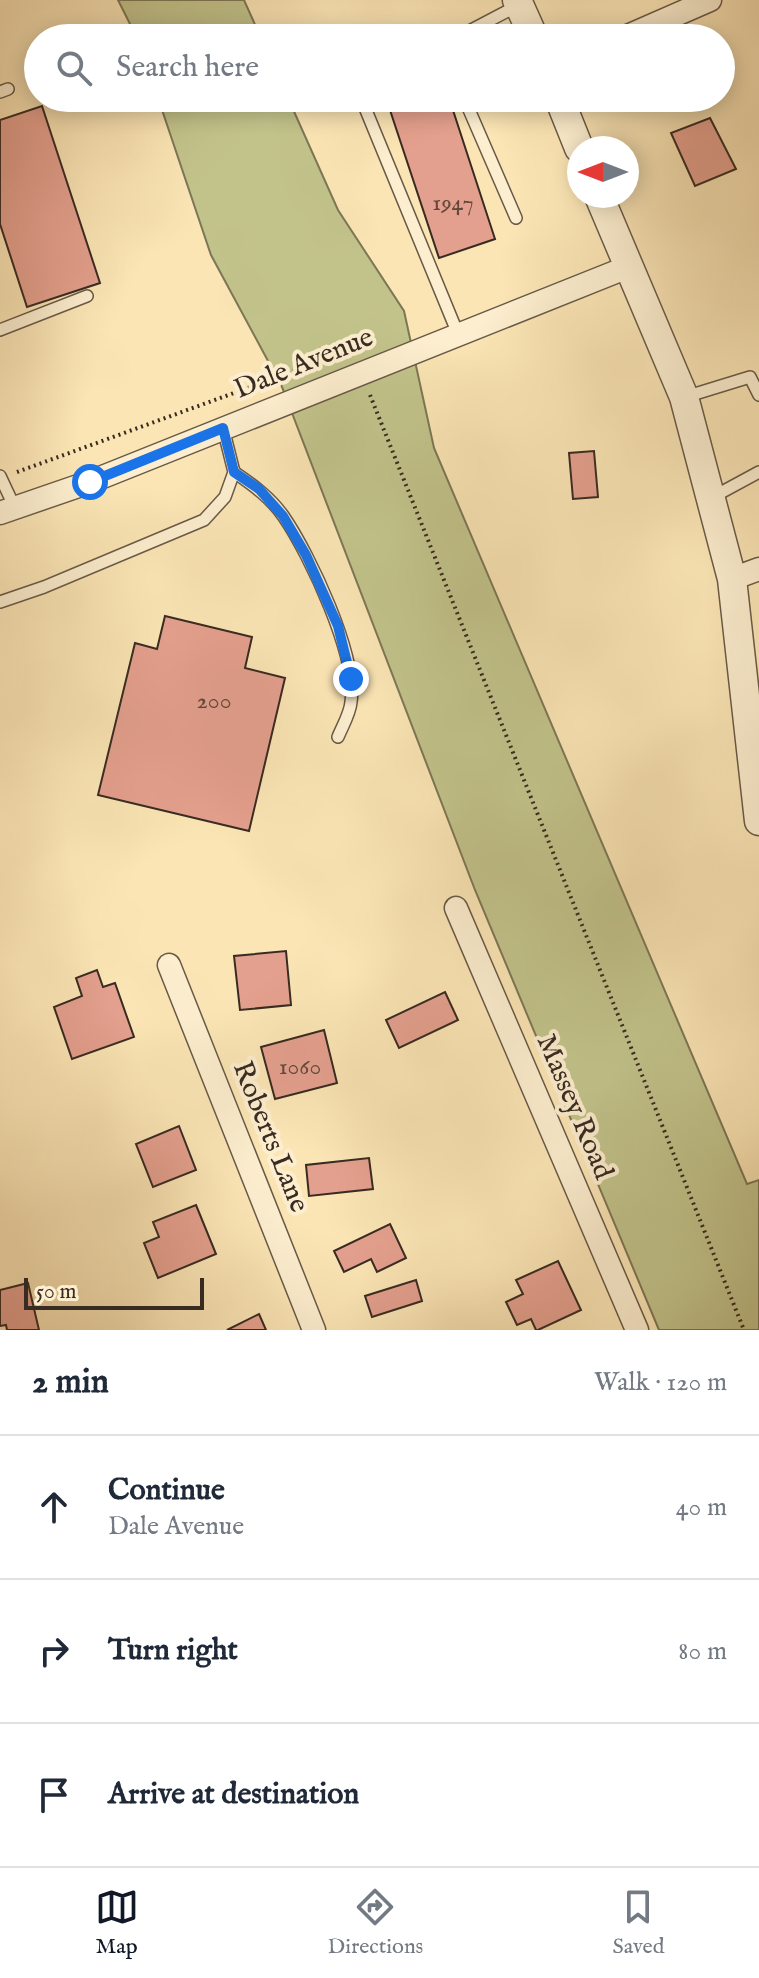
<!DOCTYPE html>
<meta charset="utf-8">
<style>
body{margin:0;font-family:"IM FELL English",serif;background:#f6f6f7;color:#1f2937}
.compass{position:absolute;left:567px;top:136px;width:72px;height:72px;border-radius:50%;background:#fff;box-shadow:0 4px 20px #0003;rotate:270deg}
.scale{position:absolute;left:24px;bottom:20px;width:180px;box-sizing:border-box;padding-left:8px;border:4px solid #382b22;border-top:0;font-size:22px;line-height:28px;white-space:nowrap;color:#382b22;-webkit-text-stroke:6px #fceecf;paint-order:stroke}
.stop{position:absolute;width:24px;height:24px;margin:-18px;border:6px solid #1a73e8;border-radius:50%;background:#fff}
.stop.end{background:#1a73e8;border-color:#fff;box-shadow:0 2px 8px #0008}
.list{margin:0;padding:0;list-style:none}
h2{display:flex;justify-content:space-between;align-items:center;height:104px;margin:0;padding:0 32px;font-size:34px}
h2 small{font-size:26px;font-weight:400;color:#747a83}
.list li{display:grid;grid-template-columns:52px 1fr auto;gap:24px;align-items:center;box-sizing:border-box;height:144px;padding:0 32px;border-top:2px solid #e0e1e3}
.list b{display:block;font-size:30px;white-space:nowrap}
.list p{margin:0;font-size:26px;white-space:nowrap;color:#747a83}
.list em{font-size:26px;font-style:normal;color:#747a83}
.icon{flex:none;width:44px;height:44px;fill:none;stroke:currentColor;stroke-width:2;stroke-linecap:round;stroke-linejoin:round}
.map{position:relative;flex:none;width:759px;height:1330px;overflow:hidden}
.search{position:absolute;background:#fff;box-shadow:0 4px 20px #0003;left:24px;right:24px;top:24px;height:88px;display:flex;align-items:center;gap:20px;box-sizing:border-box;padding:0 28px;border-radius:44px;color:#747a83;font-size:30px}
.sheet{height:536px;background:#fff}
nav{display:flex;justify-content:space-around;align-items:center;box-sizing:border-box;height:112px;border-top:2px solid #e0e1e3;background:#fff;font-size:22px;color:#747a83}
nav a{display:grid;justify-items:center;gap:4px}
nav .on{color:#111827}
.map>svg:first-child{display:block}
.green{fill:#c2c38b;stroke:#7d7756;stroke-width:2}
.building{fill:#e4a08e;stroke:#382b22;stroke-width:2}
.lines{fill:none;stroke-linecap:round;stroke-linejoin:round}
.service-casing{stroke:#695a47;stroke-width:14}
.minor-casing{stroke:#695a47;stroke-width:25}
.tertiary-casing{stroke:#695a47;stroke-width:31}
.path{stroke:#382b22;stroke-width:4;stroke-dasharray:2 4;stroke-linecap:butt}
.service{stroke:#fceecf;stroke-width:11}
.minor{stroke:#fceecf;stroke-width:22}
.tertiary{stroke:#fceecf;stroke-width:28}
.route{stroke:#1a73e8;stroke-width:10}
.labels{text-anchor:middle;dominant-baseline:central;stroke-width:8;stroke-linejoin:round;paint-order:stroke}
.number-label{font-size:24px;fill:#63483d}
.street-label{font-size:28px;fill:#382b22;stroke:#fceecf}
</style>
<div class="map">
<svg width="759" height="1330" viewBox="0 0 759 1330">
<rect width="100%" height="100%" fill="#fbe5b5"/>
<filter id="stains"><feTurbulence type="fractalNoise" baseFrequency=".0025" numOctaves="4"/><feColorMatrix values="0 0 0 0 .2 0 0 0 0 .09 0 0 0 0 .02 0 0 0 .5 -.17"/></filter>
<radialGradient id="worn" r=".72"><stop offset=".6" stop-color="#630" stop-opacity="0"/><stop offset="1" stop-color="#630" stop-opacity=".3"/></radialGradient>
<g class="green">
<polygon points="118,0 244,0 261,38 137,38"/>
<polygon points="158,98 288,98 338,210 404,311 434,448 747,1184 759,1180 759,1330 659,1330 475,890 282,387 211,255"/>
</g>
<g class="building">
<polygon points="386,98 449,98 495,239 439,258"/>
<polygon points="42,106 100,283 27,307 0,224 0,120"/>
<polygon points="710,118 736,169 695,186 671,133"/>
<polygon points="594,451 598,497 573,499 569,453"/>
<polygon points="165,616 252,637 245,668 285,678 249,831 98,795 135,643 157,649"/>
<polygon points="286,951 291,1005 240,1010 234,956"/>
<polygon points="97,970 103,987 115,983 134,1037 72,1059 54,1007 82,996 76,978"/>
<polygon points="445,992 458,1020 399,1048 386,1020"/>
<polygon points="324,1030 337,1083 275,1099 261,1047"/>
<polygon points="179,1126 196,1170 153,1187 136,1144"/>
<polygon points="369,1158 373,1189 309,1196 306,1165"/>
<polygon points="196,1205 216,1254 158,1278 144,1243 159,1237 153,1222"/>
<polygon points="390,1224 406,1258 377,1272 371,1259 344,1272 334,1251"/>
<polygon points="558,1261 581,1310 538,1330 536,1330 531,1319 517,1325 506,1302 523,1294 516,1280"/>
<polygon points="416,1280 422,1301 372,1317 365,1296"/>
<polygon points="28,1283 39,1330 7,1330 6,1325 0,1326 0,1290"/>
<polygon points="259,1314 266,1330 227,1330"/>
</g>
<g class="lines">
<g class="service-casing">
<g id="service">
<polyline points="456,38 519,5"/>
<polyline points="0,92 8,89"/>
<polyline points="361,98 458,334"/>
<polyline points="464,98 516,218"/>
<polyline points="0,330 87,296"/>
<polyline points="685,397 750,377 759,395"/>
<path d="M234,472C253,485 271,498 284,517C310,555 358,657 351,702C350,714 342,727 338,737"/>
<polyline points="0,476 15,508"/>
<polyline points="711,498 759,472"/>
<polyline points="0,602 44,587 204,520 225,497 234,472 223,428"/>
</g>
</g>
<g class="minor-casing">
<g id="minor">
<polyline points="623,38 710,0"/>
<polyline points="0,513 90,482 628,267"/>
<polyline points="732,579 759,569"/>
<polyline points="456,908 637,1330"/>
<polyline points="169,965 314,1330"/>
</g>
</g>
<g class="tertiary-casing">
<g id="tertiary">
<polyline points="517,0 534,38"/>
<polyline points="559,98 579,148"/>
<polyline points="599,196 684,397 732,579 759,821"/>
</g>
</g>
<g class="path">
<polyline points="370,395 744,1330"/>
<polyline points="17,472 352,350 353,353"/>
</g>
<use href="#service" class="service"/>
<use href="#minor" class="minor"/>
<use href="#tertiary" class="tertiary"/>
</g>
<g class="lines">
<polyline class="route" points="90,482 223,428 234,472 259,489 283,516 306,555 338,626 351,679"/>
</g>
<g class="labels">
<g class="number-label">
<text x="453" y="203">1947</text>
<text x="214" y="701">200</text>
<text x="300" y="1067">1060</text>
</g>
<g class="street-label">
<text transform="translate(304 364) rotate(-22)">Dale Avenue</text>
<text transform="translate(574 1107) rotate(67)">Massey Road</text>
<text transform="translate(270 1137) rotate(68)">Roberts Lane</text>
</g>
</g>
<rect width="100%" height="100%" filter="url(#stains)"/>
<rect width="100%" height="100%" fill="url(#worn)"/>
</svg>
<svg class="compass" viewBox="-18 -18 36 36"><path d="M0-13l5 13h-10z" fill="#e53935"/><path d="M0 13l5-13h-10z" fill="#747a83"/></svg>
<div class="scale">50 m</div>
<div class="stop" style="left:90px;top:482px"></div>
<div class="stop end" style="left:351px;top:679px"></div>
<div class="search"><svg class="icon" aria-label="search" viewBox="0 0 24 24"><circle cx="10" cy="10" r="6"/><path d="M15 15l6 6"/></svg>Search here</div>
</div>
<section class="sheet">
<h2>2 min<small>Walk · 120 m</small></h2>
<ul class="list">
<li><svg class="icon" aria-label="ahead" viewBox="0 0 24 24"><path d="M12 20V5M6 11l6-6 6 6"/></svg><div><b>Continue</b><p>Dale Avenue</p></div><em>40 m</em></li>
<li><svg class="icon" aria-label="right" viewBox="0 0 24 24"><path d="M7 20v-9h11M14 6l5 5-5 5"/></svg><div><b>Turn right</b></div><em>80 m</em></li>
<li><svg class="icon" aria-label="arrive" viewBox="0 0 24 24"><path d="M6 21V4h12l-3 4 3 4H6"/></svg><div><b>Arrive at destination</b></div></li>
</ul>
</section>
<nav>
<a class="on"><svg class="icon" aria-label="map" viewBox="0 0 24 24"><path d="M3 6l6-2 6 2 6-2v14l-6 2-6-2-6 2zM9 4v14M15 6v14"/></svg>Map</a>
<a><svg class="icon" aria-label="directions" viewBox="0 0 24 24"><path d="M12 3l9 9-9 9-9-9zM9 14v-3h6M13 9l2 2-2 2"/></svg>Directions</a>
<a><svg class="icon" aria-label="saved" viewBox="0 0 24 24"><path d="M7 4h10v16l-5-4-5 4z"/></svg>Saved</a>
</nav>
